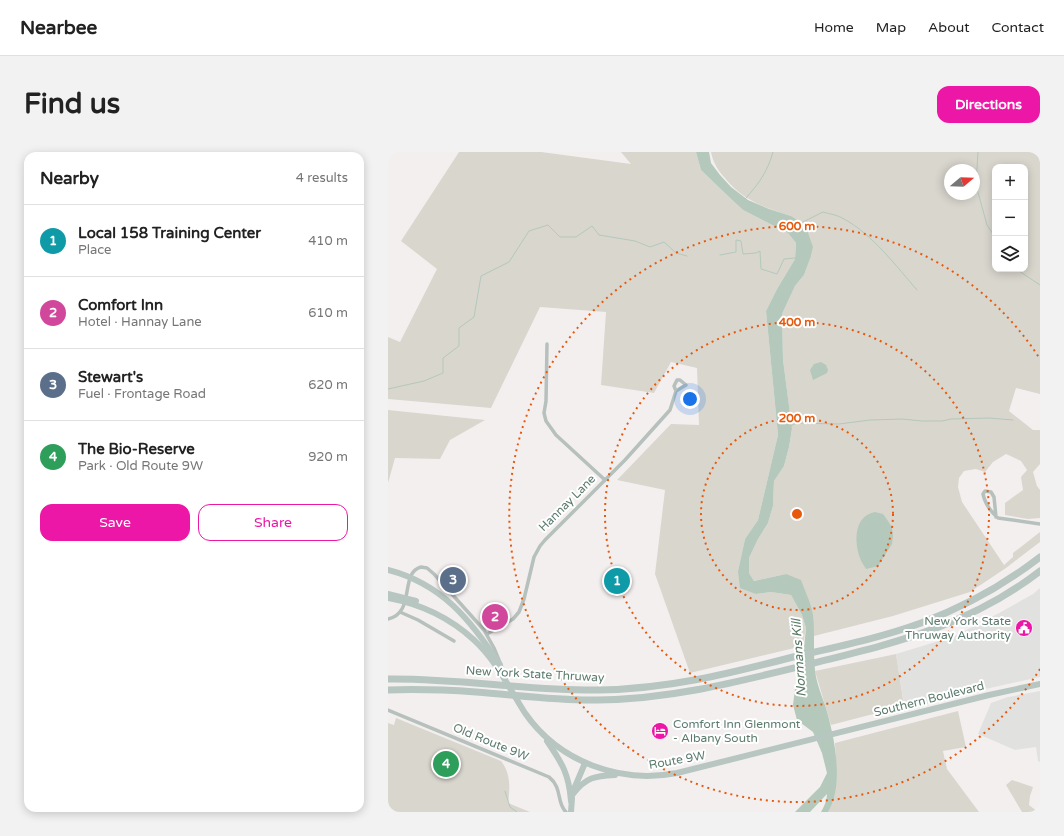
<!DOCTYPE html>
<meta charset="utf-8">
<style>
body{margin:0;font-family:"Varela Round",sans-serif;background:#f2f2f2;color:#222}
.controls{position:absolute;right:12px;top:12px;display:grid;overflow:hidden;border-radius:8px;box-shadow:0 2px 10px #0003}
.controls button{width:36px;height:36px;display:grid;place-items:center;padding:0;border:0;border-bottom:1px solid #e0e0e0;background:#fff;color:#222;font:20px sans-serif}
.compass{position:absolute;left:556px;top:12px;width:36px;height:36px;border-radius:50%;background:#fff;box-shadow:0 2px 10px #0003;rotate:71deg}
.you{position:absolute;left:302px;top:247px;width:14px;height:14px;margin:-10px;border:3px solid #fff;border-radius:50%;background:#1a73e8;box-shadow:0 0 0 6px #1a73e833}
.badge{display:grid;place-items:center;width:26px;height:26px;border-radius:50%;background:#ec17a6;color:#fff;font-size:13px;font-weight:700}
.pin{position:absolute;translate:-50% -50%;border:2px solid #fff;box-shadow:0 1px 4px #0006}
.list{margin:0;padding:0;list-style:none}
h2{display:flex;justify-content:space-between;align-items:center;height:52px;margin:0;padding:0 16px;font-size:17px}
h2 small{font-size:13px;font-weight:400;color:#767676}
.list li{display:grid;grid-template-columns:26px 1fr auto;gap:12px;align-items:center;box-sizing:border-box;height:72px;padding:0 16px;border-top:1px solid #e0e0e0}
.list b{display:block;font-size:15px;white-space:nowrap}
.list p{margin:0;font-size:13px;white-space:nowrap;color:#767676}
.list em{font-size:13px;font-style:normal;color:#767676}
.actions{display:flex;gap:8px;padding:12px 16px}
.actions a{flex:1;padding:9px 0;border:1px solid #ec17a6;border-radius:12px;text-align:center;font-size:14px;color:#ec17a6}
.actions .main{background:#ec17a6;color:#fff}
.icon{flex:none;width:22px;height:22px;fill:none;stroke:currentColor;stroke-width:2;stroke-linecap:round;stroke-linejoin:round}
.map{position:relative;flex:none;width:652px;height:660px;overflow:hidden;border-radius:12px}
header{display:flex;align-items:center;gap:24px;box-sizing:border-box;height:56px;padding:0 20px;background:#fff;border-bottom:1px solid #e0e0e0}
header strong{font-size:19px}
nav{display:flex;gap:22px;margin-inline-start:auto;font-size:14px}
.intro{display:flex;align-items:center;justify-content:space-between;box-sizing:border-box;height:96px;padding:0 24px}
h1{margin:0;font-size:28px}
.button{padding:10px 18px;border-radius:12px;background:#ec17a6;color:#fff;font-size:14px;font-weight:700}
main{display:flex;gap:24px;padding:0 24px}
aside{flex:1;background:#fff;border-radius:12px;box-shadow:0 2px 10px #0003}
.map>svg:first-child{display:block}
.built{fill:#e1e1e0}
.green{fill:#d9d6ce;fill-rule:evenodd}
.water{fill:#b4c8bb}
.lines{fill:none;stroke-linecap:round;stroke-linejoin:round}
.stream{stroke:#b4c8bb;stroke-width:1}
.minor{stroke:#b6c0bc;stroke-width:3.5}
.primary{stroke:#b7c6c0;stroke-width:6}
.motorway{stroke:#b7c6c0;stroke-width:7}
.ring{fill:none;stroke:#e8590c;stroke-width:2;stroke-dasharray:2 4}
.labels{text-anchor:middle;dominant-baseline:central;stroke-width:4;stroke-linejoin:round;paint-order:stroke}
.street-label{font-size:12px;fill:#5d7c6e;stroke:#fff}
.poi-label{font-size:12px;fill:#5d7c6e;stroke:#fff;text-anchor:end}
.water-label{font-size:13px;font-style:italic;fill:#587964;stroke:#fff}
.centre{fill:#e8590c;stroke:#fff;stroke-width:2}
.ring-label{font-size:12px;text-anchor:middle;font-weight:bold;fill:#e8590c;stroke:#fff;stroke-width:4;stroke-linejoin:round;paint-order:stroke}
</style>
<header>
<strong>Nearbee</strong>
<nav><a>Home</a><a>Map</a><a>About</a><a>Contact</a></nav>
</header>
<div class="intro"><h1>Find us</h1><a class="button">Directions</a></div>
<main>
<aside>
<h2>Nearby<small>4 results</small></h2>
<ul class="list">
<li><span class="badge" style="background:#0f9aa8">1</span><div><b>Local 158 Training Center</b><p>Place</p></div><em>410 m</em></li>
<li><span class="badge" style="background:#d1479c">2</span><div><b>Comfort Inn</b><p>Hotel · Hannay Lane</p></div><em>610 m</em></li>
<li><span class="badge" style="background:#5c6f8a">3</span><div><b>Stewart's</b><p>Fuel · Frontage Road</p></div><em>620 m</em></li>
<li><span class="badge" style="background:#2e9e5b">4</span><div><b>The Bio-Reserve</b><p>Park · Old Route 9W</p></div><em>920 m</em></li>
</ul>
<div class="actions"><a class="main">Save</a><a>Share</a></div>
</aside>
<div class="map">
<svg width="652" height="660" viewBox="0 0 652 660">
<rect width="100%" height="100%" fill="#f4efef"/>
<g class="built">
<polygon points="652,436 652,525 593,538 517,558 508,502 567,484 613,460 645,442"/>
<polygon points="652,539 652,610 650,609 648,595 627,598 590,582 603,551 620,545"/>
</g>
<g class="green">
<polygon points="71,0 153,0 243,12 233,0 308,0 313,18 341,45 355,58 400,81 408,91 407,107 389,137 378,159 390,283 370,368 357,387 350,419 368,442 383,440 403,443 414,463 418,476 415,494 302,521 267,422 277,338 229,328 283,272 311,273 309,216 283,210 266,241 213,233 218,160 152,155 103,256 0,247 0,185 12,190 49,117 13,89"/>
<path d="M323,0H652V242L628,236L621,259L645,278H652V312L645,320L649,334L652,338V366L640,367L617,363V351L635,338L633,325L639,318L633,309L618,302L605,310L597,320L588,317L576,319L571,326L570,335L574,350L616,413L625,405V401L652,380V390L618,416L582,440L505,464L426,484L424,462L398,422L366,429L361,421V406L370,387L380,371L385,354L386,329L396,314L401,295L404,278L395,208L394,162L407,134L416,123L422,107L403,64C375,55 354,48 336,25C329,17 325,10 323,0ZM607,15H637V117H607ZM562,18H586V42H562Z"/>
<polygon points="0,258 97,268 62,288 52,307 7,306 0,331"/>
<polygon points="508,502 516,554 443,573 427,519"/>
<path d="M570,559L578,595L555,599L559,617L591,660H440C452,641 448,613 447,591Z"/>
<path d="M8,566L113,609C123,621 122,637 120,651L142,660H0V571L6,573Z"/>
<polygon points="624,628 645,635 642,644 641,653 650,660 634,660 618,633"/>
</g>
<g class="water">
<path d="M308,0H321L323,11L332,23L343,35L360,48L381,57L403,64L415,72L420,81L425,95L422,107L416,123L407,134L394,162L395,208L404,277L401,295L396,314L386,329L385,354L380,371L370,387L361,406V421L366,429L398,422L413,428C417,439 423,451 425,463C427,481 425,500 427,518C428,529 433,542 437,553C446,582 457,633 440,660H433C436,655 439,648 439,642L422,660H407L432,635L439,621L434,601L425,580L409,568L405,553L407,537L413,525L418,476L414,463L403,443L383,440L368,442L352,436L350,419L357,387L370,368L390,283L378,159L389,137L407,107L408,91L400,81L355,58L341,45L313,18Z"/>
<polygon points="433,210 438,213 440,218 439,221 425,228 422,218 426,212"/>
<path d="M487,360L495,362L500,369L504,376L505,384L504,392L490,414L478,417C476,413 473,410 472,406C466,389 466,364 487,360Z"/>
</g>
<g class="lines">
<g class="stream">
<polyline points="590,0 588,33 599,73 607,85"/>
<path d="M357,47C370,33 380,19 385,0"/>
<path d="M413,71L435,60C442,62 450,63 456,67C484,82 509,115 529,138"/>
<polyline points="332,103 348,100 348,88 353,89 355,102 368,101 372,99 373,117 389,122 396,107 407,106"/>
<polyline points="628,117 652,133"/>
<polyline points="0,237 36,229 55,221 55,206 71,194 71,176 86,165 93,124 121,110 141,79 160,73 172,85 188,85 204,74 211,83 247,89 262,95 276,90 288,101 299,104"/>
<polyline points="403,274 408,271 451,272 482,268 514,267 534,269 554,269 563,267 601,266 625,268"/>
<polyline points="117,639 122,655 129,660"/>
</g>
<g class="minor">
<polyline points="159,192 158,249 156,261 158,269 168,283 217,328"/>
<path d="M608,365L606,345L603,340L597,339L595,342C597,351 603,360 610,366L652,372"/>
<polyline points="12,460 30,468 66,489"/>
<path d="M0,467C28,461 11,421 33,415L39,416L46,422L96,478L106,496L115,518"/>
<polyline points="99,482 125,467 131,460 136,447 146,405 152,394 157,388 237,308 282,258 288,239 286,234 289,228 292,228 298,233 288,239"/>
<path d="M0,558L161,625C175,636 168,651 178,660"/>
</g>
<g class="primary">
<path d="M0,418C54,432 83,468 112,513"/>
<polyline points="0,442 28,449"/>
<path d="M0,446C33,452 62,466 86,488C108,508 121,536 137,561C171,610 232,632 289,621L601,543L652,532"/>
<path d="M159,589C174,611 181,622 183,649"/>
<polyline points="186,637 197,611"/>
<path d="M185,642C198,625 207,624 227,623"/>
<polyline points="183,660 184,646"/>
</g>
<g class="motorway">
<path d="M0,527C71,526 140,539 211,538C279,537 340,522 405,505C448,495 492,486 533,471C576,455 616,433 652,405"/>
<path d="M0,538C29,537 59,538 88,540C129,543 169,549 210,548C282,547 345,531 414,514C501,492 579,476 652,419"/>
</g>
</g>
<g class="ring">
<circle cx="409" cy="362" r="96"/>
<circle cx="409" cy="362" r="192"/>
<path d="M652 517A288 288 0 1 1 652 207"/>
</g>
<defs>
<g id="civic-disc" transform="scale(0.9)"><circle r="9.5" fill="#ec17a6" stroke="#fff"/><path d="M-.6-6.5H3V-4.5H.6V-3L4-1V1h2V6H-6V1h2V-1L-.6-3ZM-1.2 2.5V6h2.4V2.5Z" fill="#fff"/></g>
<g id="hotel-disc" transform="scale(0.9)"><circle r="9.5" fill="#ec17a6" stroke="#fff"/><path d="M-6-4.5h1.5V1H6V5H4.5V3h-9V5H-6ZM-4 0a1.8 1.8 0 1 1 3.6 0ZM.5 0V-2.5h3Q6-2.5 6 0Z" fill="#fff"/></g>
</defs>
<g fill-rule="evenodd">
<use href="#civic-disc" x="636" y="476"/>
<use href="#hotel-disc" x="272" y="579"/>
</g>
<g class="labels">
<g class="street-label">
<text transform="translate(179 351) rotate(-45)">Hannay Lane</text>
<text transform="translate(147 522) rotate(3)">New York State Thruway</text>
<text transform="translate(541 547) rotate(-14)">Southern Boulevard</text>
<text transform="translate(103 590) rotate(22)">Old Route 9W</text>
<text transform="translate(289 608) rotate(-10)">Route 9W</text>
</g>
<g class="poi-label">
<text x="623" y="469">New York State<tspan x="623" dy="14">Thruway Authority</tspan></text>
<text x="285" y="572" text-anchor="start">Comfort Inn Glenmont<tspan x="285" dy="14">- Albany South</tspan></text>
</g>
<g class="water-label">
<text transform="translate(411 506) rotate(-94)">Normans Kill</text>
</g>
</g>
<circle cx="409" cy="362" r="6" class="centre"/>
<g class="ring-label">
<text x="409" y="78">600 m</text>
<text x="409" y="174">400 m</text>
<text x="409" y="270">200 m</text>
</g>
</svg>
<div class="controls">
<button>+</button>
<button>−</button>
<button><svg class="icon" aria-label="layers" viewBox="0 0 24 24"><path d="M12 4l9 5-9 5-9-5zM3 14l9 5 9-5"/></svg></button>
</div>
<svg class="compass" viewBox="-18 -18 36 36"><path d="M0-13l5 13h-10z" fill="#e53935"/><path d="M0 13l5-13h-10z" fill="#767676"/></svg>
<div class="you"></div>
<div class="pin badge" style="left:229px;top:429px;background:#0f9aa8">1</div>
<div class="pin badge" style="left:107px;top:465px;background:#d1479c">2</div>
<div class="pin badge" style="left:65px;top:428px;background:#5c6f8a">3</div>
<div class="pin badge" style="left:58px;top:612px;background:#2e9e5b">4</div>
</div>
</main>
